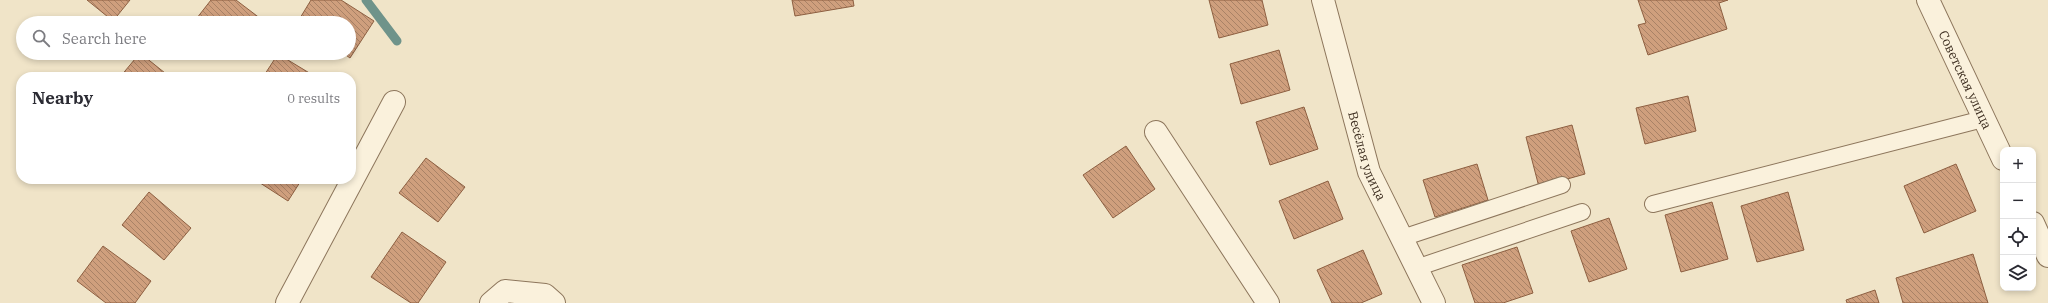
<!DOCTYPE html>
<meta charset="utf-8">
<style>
body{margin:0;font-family:"IBM Plex Serif",serif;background:#f7f7f7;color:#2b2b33}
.controls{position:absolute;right:12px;bottom:12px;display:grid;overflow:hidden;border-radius:8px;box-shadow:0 2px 6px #0003}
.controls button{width:36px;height:36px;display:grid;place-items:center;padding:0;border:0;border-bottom:1px solid #e1e1e2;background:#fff;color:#2b2b33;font:20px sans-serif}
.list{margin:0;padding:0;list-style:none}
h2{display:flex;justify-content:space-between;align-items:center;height:52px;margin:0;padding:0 16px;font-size:17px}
h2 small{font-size:13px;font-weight:400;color:#7c7c81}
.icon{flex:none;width:22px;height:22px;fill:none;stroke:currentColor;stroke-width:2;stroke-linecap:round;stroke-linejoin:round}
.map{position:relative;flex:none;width:2048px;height:303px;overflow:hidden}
.search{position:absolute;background:#fff;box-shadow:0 2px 6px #0003;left:16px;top:16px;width:340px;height:44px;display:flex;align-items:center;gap:10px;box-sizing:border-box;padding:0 14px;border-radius:22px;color:#7c7c81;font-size:15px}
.panel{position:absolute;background:#fff;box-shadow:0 2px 6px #0003;left:16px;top:72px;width:340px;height:112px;border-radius:16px}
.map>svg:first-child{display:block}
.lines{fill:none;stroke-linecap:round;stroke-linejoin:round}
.stream{stroke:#6f938a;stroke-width:9}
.building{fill:url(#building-back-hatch);stroke:#8d5f41}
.service-casing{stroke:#8d765c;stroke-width:18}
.minor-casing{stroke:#8d765c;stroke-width:24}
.tertiary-casing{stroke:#8d765c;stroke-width:24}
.service{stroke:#faf1dc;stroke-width:16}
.minor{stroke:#faf1dc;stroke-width:22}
.tertiary{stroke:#faf1dc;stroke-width:22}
.labels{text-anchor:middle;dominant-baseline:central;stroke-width:4;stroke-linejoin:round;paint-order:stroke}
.street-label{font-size:13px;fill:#3d2e20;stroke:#f7eed8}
</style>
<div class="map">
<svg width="2048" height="303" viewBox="0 0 2048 303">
<defs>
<pattern id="building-back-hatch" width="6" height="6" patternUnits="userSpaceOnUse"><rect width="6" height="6" fill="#cf9f7d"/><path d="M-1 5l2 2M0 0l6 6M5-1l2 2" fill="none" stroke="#a98266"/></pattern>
</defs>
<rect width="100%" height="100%" fill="#f0e4c8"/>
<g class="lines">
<polyline class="stream" points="366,0 397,41"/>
</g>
<g class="building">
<polygon points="87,0 130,0 113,21"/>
<polygon points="211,0 236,0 261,19 258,23 193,23"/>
<polygon points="311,0 341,0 374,21 350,58 343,53 349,53 349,23 297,23"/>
<polygon points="792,0 853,0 854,6 795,16"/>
<polygon points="1209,0 1262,0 1268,25 1219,38"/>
<polygon points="1638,0 1728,0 1719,3 1727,29 1648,55 1638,25 1646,23"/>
<polygon points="1279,50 1290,90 1241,104 1230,64"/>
<polygon points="140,53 170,77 120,77"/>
<polygon points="278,54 316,77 263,77"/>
<polygon points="1688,96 1696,131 1645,144 1636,108"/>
<polygon points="1304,107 1318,149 1270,165 1256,122"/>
<polygon points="1572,125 1585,174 1539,187 1526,137"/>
<polygon points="1126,146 1155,189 1113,218 1083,175"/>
<polygon points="426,158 465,187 438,222 399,193"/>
<polygon points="1477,164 1488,200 1435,217 1423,180"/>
<polygon points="1956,164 1976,211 1924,233 1904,186"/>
<polygon points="254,179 302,179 288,201"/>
<polygon points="1328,181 1343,219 1294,239 1279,201"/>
<polygon points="149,192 191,228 164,260 122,225"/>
<polygon points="1788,192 1804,250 1757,262 1741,206"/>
<polygon points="1712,202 1728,259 1681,272 1665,215"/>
<polygon points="1609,218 1627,269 1589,282 1571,231"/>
<polygon points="402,232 446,262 418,303 411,303 371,277"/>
<polygon points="103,246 151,281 135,303 106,303 77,281"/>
<polygon points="1517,247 1533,293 1503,303 1475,303 1462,265"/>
<polygon points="1363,250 1382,294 1361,303 1332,303 1317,270"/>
<polygon points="1973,254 1988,303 1903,303 1896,278"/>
<polygon points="1875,290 1879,303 1847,303 1846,300"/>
</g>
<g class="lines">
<g class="service-casing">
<g id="service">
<polyline points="1653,204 1983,119"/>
<polyline points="1402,238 1562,185"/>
<polyline points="1416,268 1582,212"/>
</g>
</g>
<g class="minor-casing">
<g id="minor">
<path id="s1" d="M1323,0L1369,172L1434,303"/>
<polyline points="1156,132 1268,303"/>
<polyline points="287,303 394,102"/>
<polyline points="491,303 505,291 545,295 554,303"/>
</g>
</g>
<g class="tertiary-casing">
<g id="tertiary">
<path id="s2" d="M1928,0L2003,159"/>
<polyline points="2033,223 2048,256"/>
</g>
</g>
<use href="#service" class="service"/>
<use href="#minor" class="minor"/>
<use href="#tertiary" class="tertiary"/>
</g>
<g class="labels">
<g class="street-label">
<text stroke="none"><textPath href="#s2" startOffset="88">Советская улица</textPath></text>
<text stroke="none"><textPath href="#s1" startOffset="162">Весёлая улица</textPath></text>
</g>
</g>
</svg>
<div class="controls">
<button>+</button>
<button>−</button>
<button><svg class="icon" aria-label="locate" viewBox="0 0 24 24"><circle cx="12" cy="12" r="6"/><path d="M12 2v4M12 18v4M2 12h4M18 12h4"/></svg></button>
<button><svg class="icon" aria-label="layers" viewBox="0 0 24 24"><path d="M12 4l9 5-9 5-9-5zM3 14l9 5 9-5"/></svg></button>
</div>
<div class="search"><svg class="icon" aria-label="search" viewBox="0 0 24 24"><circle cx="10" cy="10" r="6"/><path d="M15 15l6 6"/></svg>Search here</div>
<section class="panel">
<h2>Nearby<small>0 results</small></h2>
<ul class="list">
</ul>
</section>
</div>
